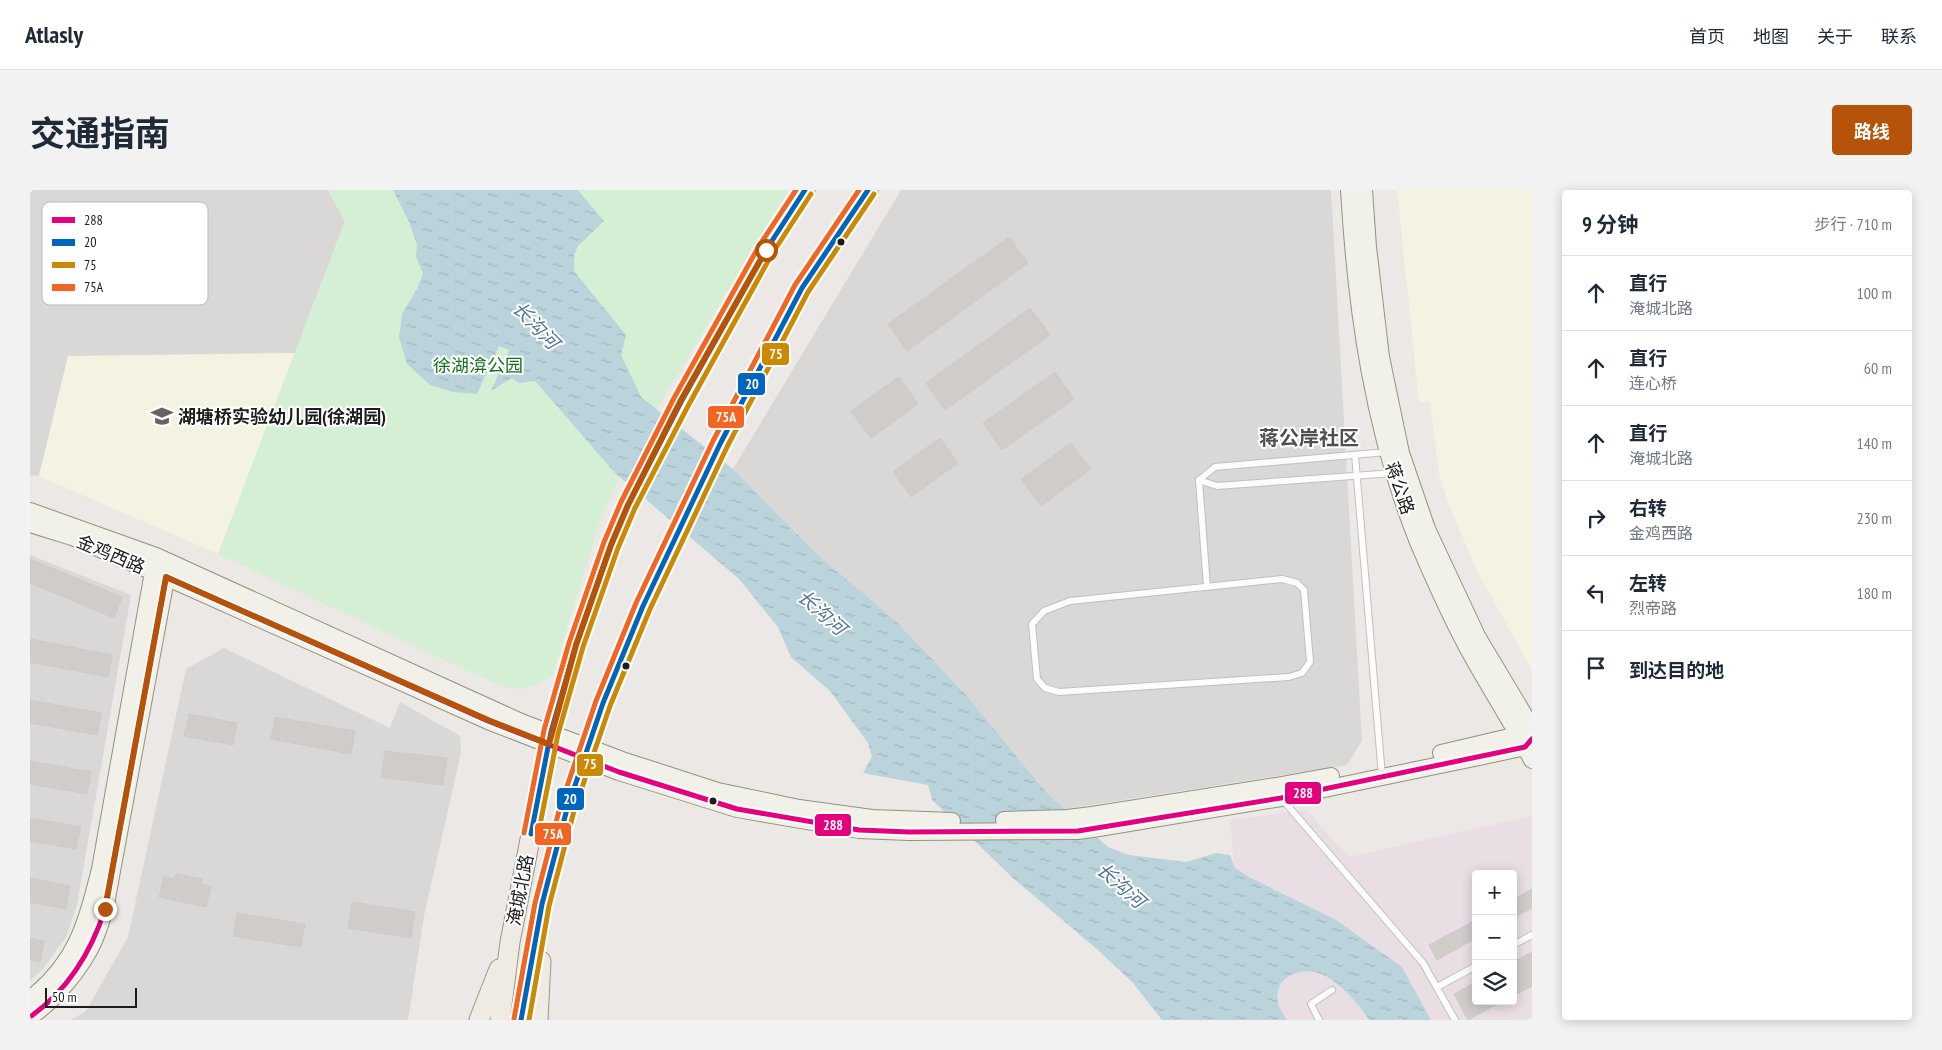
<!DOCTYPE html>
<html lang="zh">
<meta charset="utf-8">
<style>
body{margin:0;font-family:"PT Sans Narrow","Noto Sans SC",sans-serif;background:#f2f2f3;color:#1f2937}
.controls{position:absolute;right:15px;bottom:15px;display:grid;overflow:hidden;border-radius:5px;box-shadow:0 2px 12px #0003}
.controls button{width:45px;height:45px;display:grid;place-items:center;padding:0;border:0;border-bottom:1px solid #e0e1e3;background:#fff;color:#1f2937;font:25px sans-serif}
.scale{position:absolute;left:15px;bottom:12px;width:92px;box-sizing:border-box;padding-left:5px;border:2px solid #1c1c1c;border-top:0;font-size:14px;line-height:18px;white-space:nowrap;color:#1c1c1c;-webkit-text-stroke:4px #fff;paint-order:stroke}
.stop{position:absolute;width:15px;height:15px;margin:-11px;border:4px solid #b45309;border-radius:50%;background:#fff}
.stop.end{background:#b45309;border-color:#fff;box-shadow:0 1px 5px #0008}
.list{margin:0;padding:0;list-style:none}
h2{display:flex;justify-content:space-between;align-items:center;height:65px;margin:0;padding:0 20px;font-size:21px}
h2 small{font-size:16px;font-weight:400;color:#747a83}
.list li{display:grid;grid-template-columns:32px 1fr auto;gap:15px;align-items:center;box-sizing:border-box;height:75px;padding:0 20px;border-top:1px solid #e0e1e3}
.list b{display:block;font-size:19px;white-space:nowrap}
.list p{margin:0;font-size:16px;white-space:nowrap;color:#747a83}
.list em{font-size:16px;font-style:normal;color:#747a83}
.icon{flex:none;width:28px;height:28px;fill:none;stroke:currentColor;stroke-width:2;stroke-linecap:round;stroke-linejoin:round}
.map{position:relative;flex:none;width:1502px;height:830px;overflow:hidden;border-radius:5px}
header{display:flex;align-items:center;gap:30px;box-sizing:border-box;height:70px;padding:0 25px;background:#fff;border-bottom:1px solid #e0e1e3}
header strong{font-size:24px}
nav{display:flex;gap:28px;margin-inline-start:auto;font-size:18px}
.intro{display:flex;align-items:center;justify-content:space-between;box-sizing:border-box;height:120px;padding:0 30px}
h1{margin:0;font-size:35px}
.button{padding:12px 22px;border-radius:5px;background:#b45309;color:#fff;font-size:18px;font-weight:700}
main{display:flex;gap:30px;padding:0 30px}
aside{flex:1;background:#fff;border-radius:5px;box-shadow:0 2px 12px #0003}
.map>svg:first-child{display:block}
.residential{fill:#dad8d6}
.industrial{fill:#e8dee3;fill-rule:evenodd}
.education{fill:#f4f3e1}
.park{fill:#d5efd4}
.water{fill:url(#water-ripples)}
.building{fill:#d0ccca;stroke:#cecac7}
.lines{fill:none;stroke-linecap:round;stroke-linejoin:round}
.lane-casing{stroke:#c2c0bf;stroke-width:8}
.secondary-casing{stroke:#91927f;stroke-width:18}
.primary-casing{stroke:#9f9584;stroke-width:21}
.lane{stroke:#fcfcfb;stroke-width:6}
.secondary{stroke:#f1f1e9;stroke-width:16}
.primary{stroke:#efebe4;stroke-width:19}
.bus-1-casing{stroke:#fff;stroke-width:9}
.bus-2-casing{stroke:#fff;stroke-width:9}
.bus-3-casing{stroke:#fff;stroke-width:9}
.bus-4-casing{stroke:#fff;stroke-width:9}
.bus-1{stroke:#e5007d;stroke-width:5}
.bus-2{stroke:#0065bd;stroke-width:5}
.bus-3{stroke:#cb8a06;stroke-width:5}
.bus-4{stroke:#f26522;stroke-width:5}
.route{stroke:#b45309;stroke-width:6}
.bus-dot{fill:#1c1c1c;stroke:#fff;stroke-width:2}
.labels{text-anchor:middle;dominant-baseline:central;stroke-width:4;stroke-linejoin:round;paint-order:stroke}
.park-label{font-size:18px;fill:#15701c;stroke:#fff}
.poi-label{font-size:18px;font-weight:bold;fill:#1c1c1c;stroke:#fff;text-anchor:start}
.street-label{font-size:18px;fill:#1c1c1c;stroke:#fff}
.water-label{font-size:19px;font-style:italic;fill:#4f769c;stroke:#fff}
.quarter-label{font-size:20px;font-weight:bold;fill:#4f4f4f;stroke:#fff}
.key{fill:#fff;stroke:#bbb;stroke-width:1}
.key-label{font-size:14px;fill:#1c1c1c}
.line-badge{stroke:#fff;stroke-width:2}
.badge-label{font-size:14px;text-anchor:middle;font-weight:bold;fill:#fff}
</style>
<header>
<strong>Atlasly</strong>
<nav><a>首页</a><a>地图</a><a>关于</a><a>联系</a></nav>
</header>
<div class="intro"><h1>交通指南</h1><a class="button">路线</a></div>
<main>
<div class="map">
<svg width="1502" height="830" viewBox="0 0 1502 830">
<defs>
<pattern id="water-ripples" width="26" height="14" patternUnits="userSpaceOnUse" patternTransform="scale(1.25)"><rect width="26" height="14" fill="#bbd4db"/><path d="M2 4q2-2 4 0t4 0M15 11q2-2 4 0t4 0" fill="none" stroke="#a0b5bb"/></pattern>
</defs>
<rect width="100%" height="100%" fill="#ebe8e5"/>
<g class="residential">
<polygon points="0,0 298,0 315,31 266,163 38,167 9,286 0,285"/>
<polygon points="871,0 1301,0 1332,551 1317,575 1035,619 1017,603 937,506 866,431 787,364 703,279"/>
<polygon points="0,365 101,405 47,715 36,747 12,780 0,790"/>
<polygon points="194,458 360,538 370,512 430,546 431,563 394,726 378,830 41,830 56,821 98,747 156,479"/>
</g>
<path class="industrial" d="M1276,620L1319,667L1502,626V830H1132L1204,678L1200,630ZM1446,684H1483V811H1446Z"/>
<g class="education">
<polygon points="1367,0 1502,0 1502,480 1447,381 1417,310 1409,284 1400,212 1389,212"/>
<polygon points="266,163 188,364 9,286 38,166"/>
</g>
<path class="park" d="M298,0H758L596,270L567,340L522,486C513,491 499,499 489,499C473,498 458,490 444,484L188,364L315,31Z"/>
<path class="water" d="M363,0H548L574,31L548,56L544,65V81L596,145L591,165L611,207L703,279L787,364L866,431L937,506L1017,603L1078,657L1099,665L1156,672L1186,663L1200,665L1205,678L1219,687L1306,730L1372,777L1401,830H1339C1329,814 1312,795 1296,786C1274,775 1243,784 1248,813C1249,818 1254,825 1257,830H1132L1103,793L1068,760L984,689L902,610L898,595L833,583L842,567L838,553L800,501L761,467L748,437L709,389L585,283L505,191L489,193L482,188L461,201L479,160L469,156L447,204L423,202L400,195L377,174L369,148L372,124L387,99L393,84L386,66L387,55L379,32Z"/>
<g class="building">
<polygon points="979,47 998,73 877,161 858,134"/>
<polygon points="1000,118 1020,145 915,220 896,193"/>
<polygon points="1025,182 1044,209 972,260 953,233"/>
<polygon points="869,187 888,214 841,248 821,221"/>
<polygon points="910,248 928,273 881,307 863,282"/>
<polygon points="1041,253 1061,279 1011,316 991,289"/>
<polygon points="0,369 92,407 84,428 0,393"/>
<polygon points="0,449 82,465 78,487 0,472"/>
<polygon points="0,510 71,523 67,545 0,533"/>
<polygon points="159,524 207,533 203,555 154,546"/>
<polygon points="245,527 325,541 321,564 241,549"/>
<polygon points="355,561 417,568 413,595 351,587"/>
<polygon points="0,571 61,582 57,604 0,594"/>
<polygon points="0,628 51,637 46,659 0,651"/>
<polygon points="146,684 172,689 171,694 181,696 176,717 129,707 134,687 145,689"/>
<polygon points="0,688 40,696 36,719 0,712"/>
<polygon points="1502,699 1502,718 1483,728 1483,710"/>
<polygon points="322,712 385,722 381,748 318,738"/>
<polygon points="207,723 275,734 271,757 203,746"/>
<polygon points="1446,730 1446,748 1407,770 1399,755"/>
<polygon points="0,748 14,751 10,772 0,770"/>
<polygon points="1502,762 1502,796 1483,806 1483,772"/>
<polygon points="1446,792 1446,811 1473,811 1438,830 1424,804"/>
</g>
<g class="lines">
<g class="lane-casing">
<g id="lane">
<polygon points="1357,262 1373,270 1364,283 1187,296 1169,290 1185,277"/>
<polyline points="1325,265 1352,586"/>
<polyline points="1169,290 1177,397"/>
<polygon points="1252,389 1267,393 1274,400 1280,472 1272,483 1259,487 1029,502 1015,498 1007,489 1002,434 1014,421 1040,411"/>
<polyline points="1252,609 1393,773 1425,830"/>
<polyline points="1483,755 1502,745"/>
<polyline points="1407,797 1446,776"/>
<polyline points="1289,830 1281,814 1302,800"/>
</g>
</g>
<g class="secondary-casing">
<g id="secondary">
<path d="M1319,0C1326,120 1343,240 1388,352C1402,385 1419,423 1436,455C1457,494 1481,531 1502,570"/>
<polyline points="1334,0 1338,57 1351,167 1371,263 1397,339 1447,446 1502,538"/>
<polyline points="0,321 126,366 491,532 592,570 688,601 769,618 842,628 922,631"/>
<polyline points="0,334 42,347 158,397 458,531 589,582 707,619 829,640 879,642 1048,641 1069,638 1251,608 1468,563 1495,557 1502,549"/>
<polyline points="1411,563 1488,545 1502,545"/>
<polyline points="974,630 1037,628 1062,625 1246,596 1301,586"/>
<path d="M0,809C47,772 56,734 70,679L125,371"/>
<path d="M0,827C21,813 43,788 56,766C65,752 70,735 75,719L138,378"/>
</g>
</g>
<g class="primary-casing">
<g id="primary">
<polyline points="449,830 469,779"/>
<polyline points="470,830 480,752 521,542 546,455 581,355 598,315 651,212 736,60 775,0"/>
<polyline points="491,830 512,714 537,619 573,513 613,416 690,254 772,98 838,0"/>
<polyline points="508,830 511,771"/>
</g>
</g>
<use href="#lane" class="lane"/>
<use href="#secondary" class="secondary"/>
<use href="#primary" class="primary"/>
<g class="bus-1-casing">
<path id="bus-1" d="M0,827C38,800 61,763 75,719L136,387L458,531L589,582L707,619L829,640L879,642L1048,641L1251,608L1495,557L1502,549"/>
</g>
<g class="bus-2-casing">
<g id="bus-2">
<polyline points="501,644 521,542 546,455 581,355 598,315 651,212 736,60 775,0"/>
<polyline points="491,830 512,714 537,619 573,513 613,416 690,254 772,98 838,0"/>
</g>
</g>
<g class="bus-3-casing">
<g id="bus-3">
<polyline points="508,645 528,544 553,457 588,358 605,318 658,216 742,64 781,4"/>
<polyline points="499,830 519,716 544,621 580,516 620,419 697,257 778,102 844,4"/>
</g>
</g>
<g class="bus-4-casing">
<g id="bus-4">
<polyline points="494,643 514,540 539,453 574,352 591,312 644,208 729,56 766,0"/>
<polyline points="484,829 505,713 530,617 566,511 606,413 683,251 765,95 829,0"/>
</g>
</g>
<use href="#bus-1" class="bus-1"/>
<use href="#bus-2" class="bus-2"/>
<use href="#bus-3" class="bus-3"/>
<use href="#bus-4" class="bus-4"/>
</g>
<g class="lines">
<polyline class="route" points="75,719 136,387 458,530 519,554 546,455 581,355 598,315 650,212 736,60"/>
</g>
<defs>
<g id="school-bare" transform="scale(1.725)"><path d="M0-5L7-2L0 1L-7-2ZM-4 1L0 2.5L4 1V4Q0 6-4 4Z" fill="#646362" stroke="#fff" stroke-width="2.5" paint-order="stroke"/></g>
</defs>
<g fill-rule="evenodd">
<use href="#school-bare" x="132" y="226"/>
</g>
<g class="bus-dot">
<circle cx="811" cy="52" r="4.5"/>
<circle cx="596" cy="476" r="4.5"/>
<circle cx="683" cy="611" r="4.5"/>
</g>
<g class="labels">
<g class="park-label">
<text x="448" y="175">徐湖渰公园</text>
</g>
<g class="poi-label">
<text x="148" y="226">湖塘桥实验幼儿园(徐湖园)</text>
</g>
<g class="street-label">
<text transform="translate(1370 298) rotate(71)">蒋公路</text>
<text transform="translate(81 364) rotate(23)">金鸡西路</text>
<text transform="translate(490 700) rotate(-79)">淹城北路</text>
</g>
<g class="water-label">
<text transform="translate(506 135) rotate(46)">长沟河</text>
<text transform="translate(792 422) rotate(42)">长沟河</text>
<text transform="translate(1091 695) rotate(42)">长沟河</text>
</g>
<g class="quarter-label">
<text x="1279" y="248">蒋公岸社区</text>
</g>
</g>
<rect x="12" y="12" width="166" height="103" rx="8" class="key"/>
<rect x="22" y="27" width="23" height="6" fill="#e5007d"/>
<rect x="22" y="49" width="23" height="7" fill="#0065bd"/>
<rect x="22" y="72" width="23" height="6" fill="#cb8a06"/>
<rect x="22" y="94" width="23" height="7" fill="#f26522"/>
<g class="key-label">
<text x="54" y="35">288</text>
<text x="54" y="57">20</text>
<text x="54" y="80">75</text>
<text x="54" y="102">75A</text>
</g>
<g class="line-badge">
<rect x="731" y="152" width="29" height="24" rx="5" fill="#cb8a06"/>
<rect x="707" y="182" width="29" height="24" rx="5" fill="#0065bd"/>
<rect x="677" y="215" width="38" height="24" rx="5" fill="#f26522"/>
<rect x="546" y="563" width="28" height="24" rx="5" fill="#cb8a06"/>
<rect x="1254" y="591" width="38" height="24" rx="5" fill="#e5007d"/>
<rect x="526" y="597" width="29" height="24" rx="5" fill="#0065bd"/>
<rect x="784" y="623" width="38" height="24" rx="5" fill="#e5007d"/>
<rect x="504" y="632" width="38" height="24" rx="5" fill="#f26522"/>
</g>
<g class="badge-label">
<text x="746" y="169">75</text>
<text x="722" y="199">20</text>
<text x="696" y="232">75A</text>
<text x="560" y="579">75</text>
<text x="1273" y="608">288</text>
<text x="540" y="614">20</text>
<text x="803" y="640">288</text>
<text x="523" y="649">75A</text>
</g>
</svg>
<div class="controls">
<button>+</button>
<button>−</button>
<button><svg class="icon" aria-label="layers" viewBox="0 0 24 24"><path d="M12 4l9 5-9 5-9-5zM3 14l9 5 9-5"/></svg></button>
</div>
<div class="scale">50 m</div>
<div class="stop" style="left:736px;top:60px"></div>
<div class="stop end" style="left:75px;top:719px"></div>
</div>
<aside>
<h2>9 分钟<small>步行 · 710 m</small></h2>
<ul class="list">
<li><svg class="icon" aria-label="ahead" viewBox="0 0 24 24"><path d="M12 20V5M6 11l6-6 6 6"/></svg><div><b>直行</b><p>淹城北路</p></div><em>100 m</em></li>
<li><svg class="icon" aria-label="ahead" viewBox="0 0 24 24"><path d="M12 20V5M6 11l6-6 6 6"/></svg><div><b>直行</b><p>连心桥</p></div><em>60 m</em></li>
<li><svg class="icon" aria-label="ahead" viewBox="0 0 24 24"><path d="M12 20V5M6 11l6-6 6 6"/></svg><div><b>直行</b><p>淹城北路</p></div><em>140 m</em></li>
<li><svg class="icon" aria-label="right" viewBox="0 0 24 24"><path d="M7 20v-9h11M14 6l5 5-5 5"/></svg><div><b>右转</b><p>金鸡西路</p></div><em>230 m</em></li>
<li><svg class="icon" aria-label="left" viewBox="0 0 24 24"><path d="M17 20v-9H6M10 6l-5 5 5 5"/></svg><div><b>左转</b><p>烈帝路</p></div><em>180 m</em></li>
<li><svg class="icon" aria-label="arrive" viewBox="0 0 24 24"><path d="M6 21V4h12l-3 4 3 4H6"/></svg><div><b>到达目的地</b></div></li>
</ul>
</aside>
</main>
